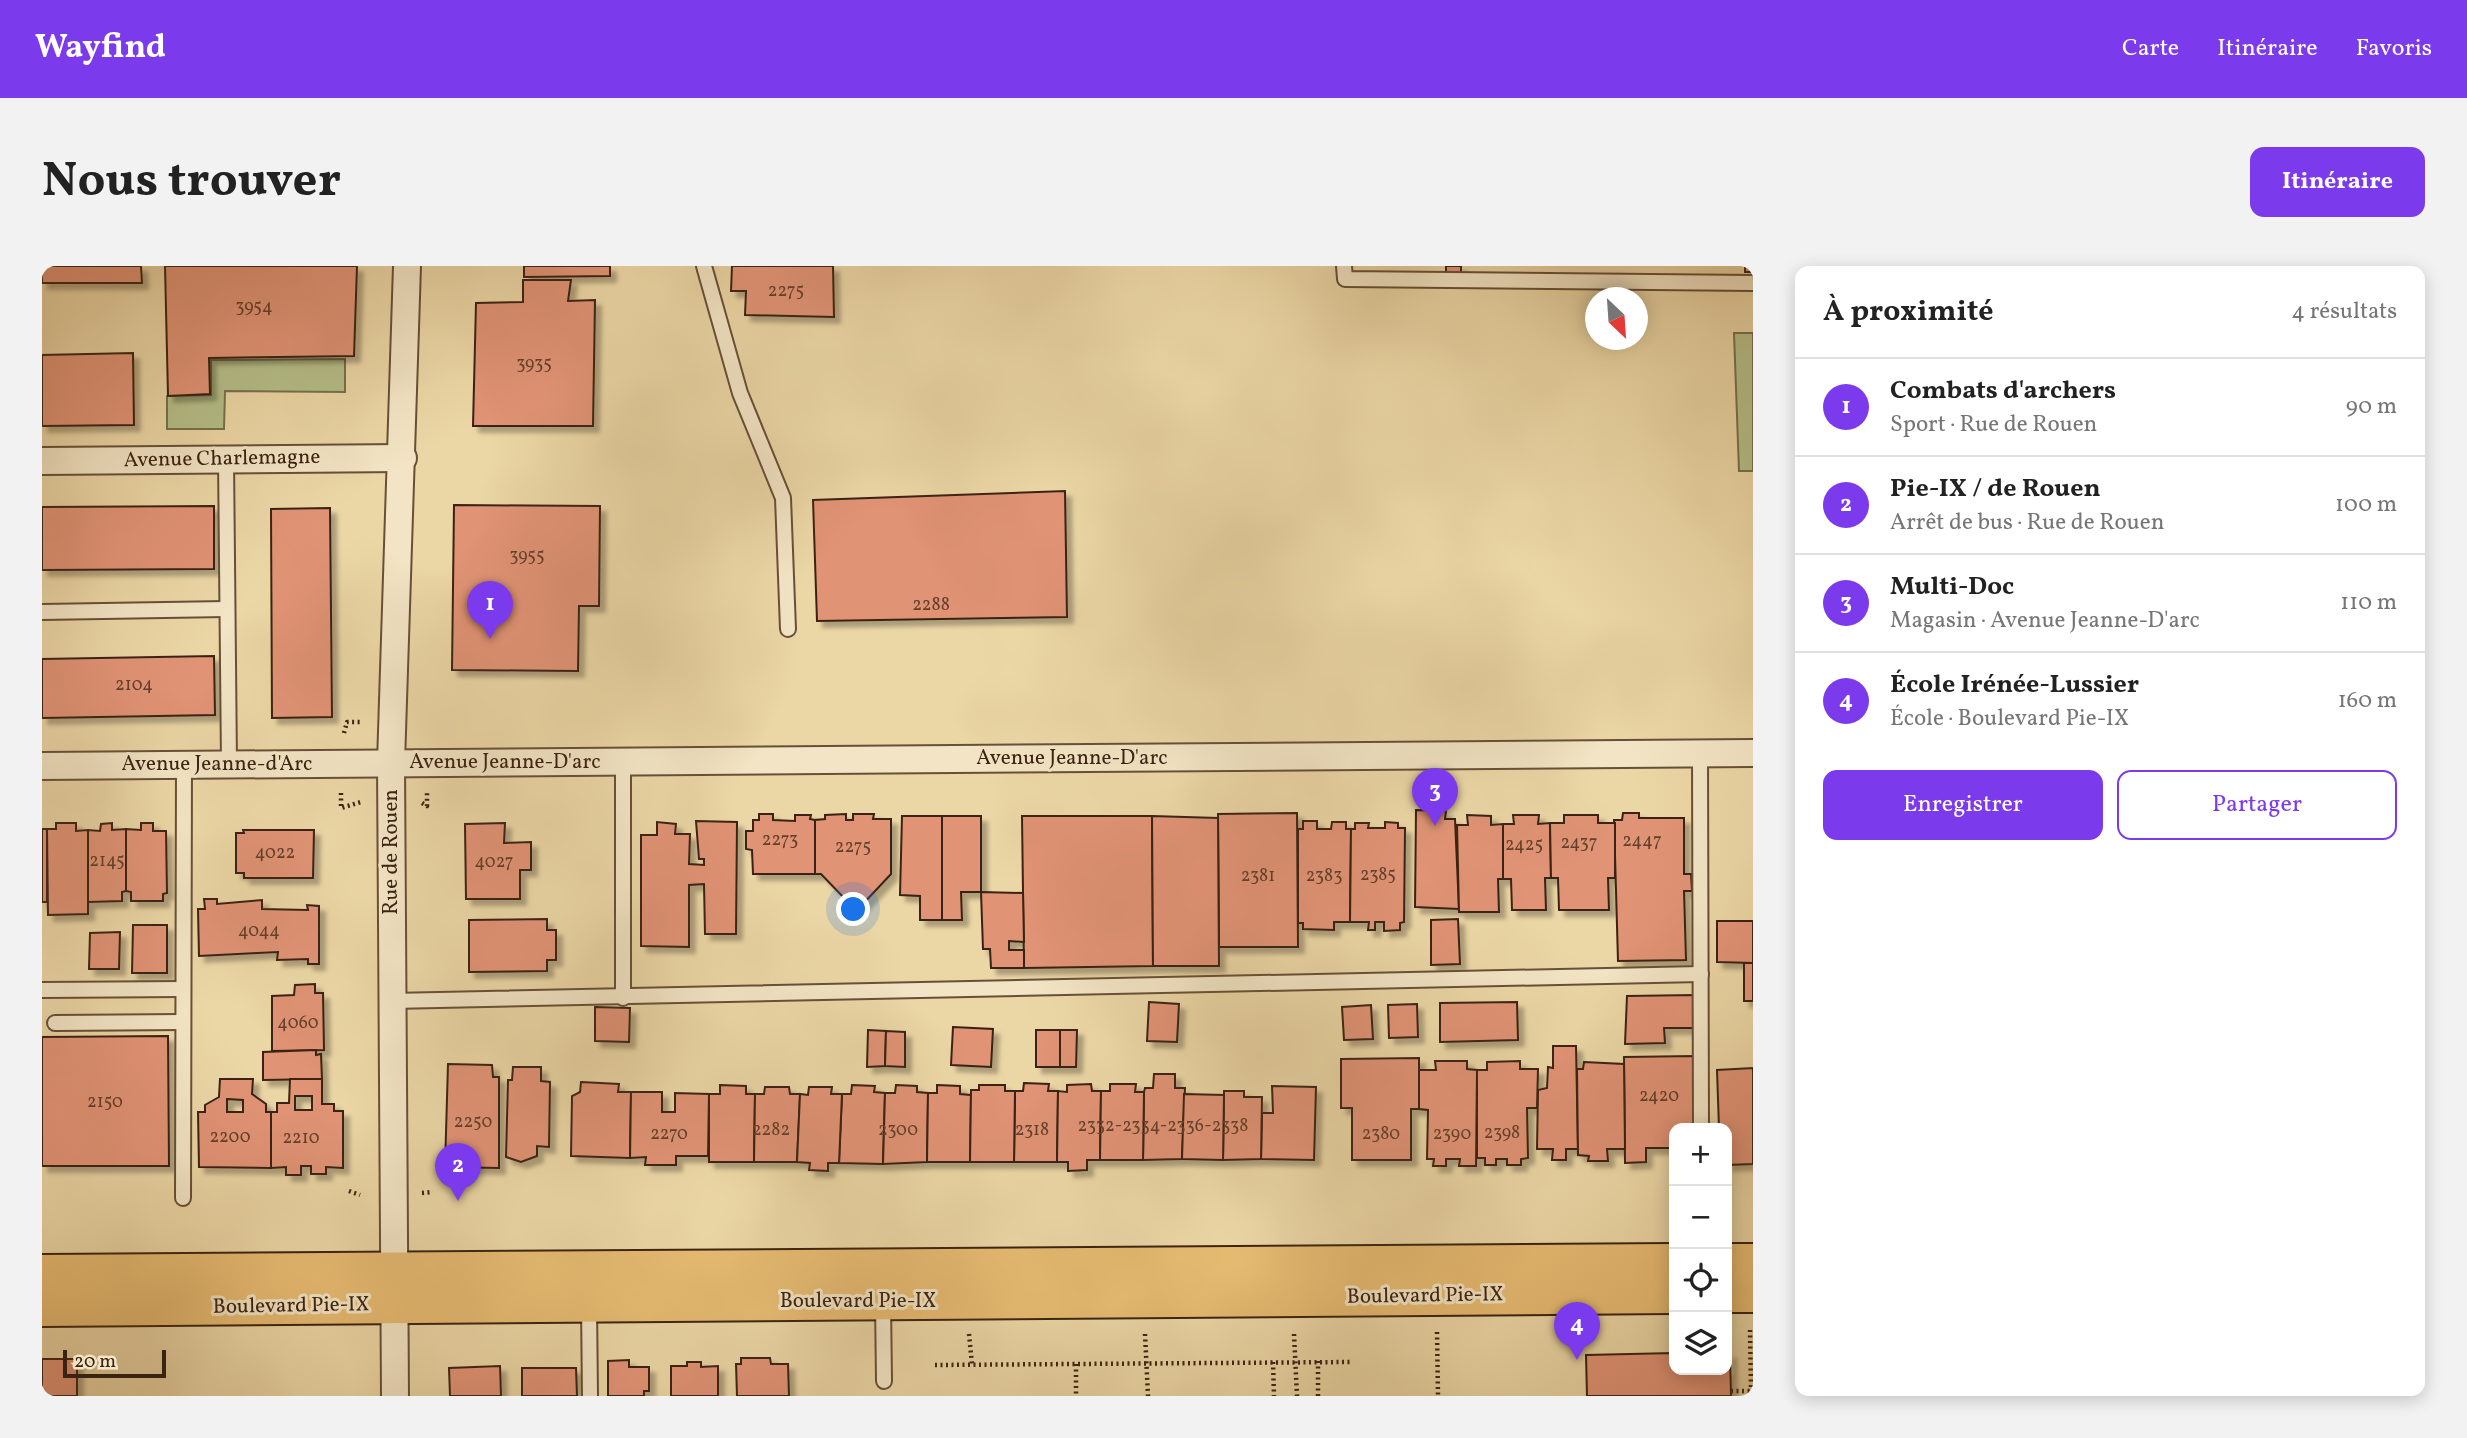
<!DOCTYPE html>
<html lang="fr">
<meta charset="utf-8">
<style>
body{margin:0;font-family:Vollkorn,serif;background:#f2f2f2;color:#222}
.controls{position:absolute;right:21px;bottom:21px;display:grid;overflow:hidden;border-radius:14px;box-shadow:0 4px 18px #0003}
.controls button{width:63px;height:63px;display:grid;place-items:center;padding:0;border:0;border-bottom:2px solid #e0e0e0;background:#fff;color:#222;font:35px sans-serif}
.compass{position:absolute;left:1543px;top:21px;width:63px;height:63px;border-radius:50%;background:#fff;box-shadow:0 4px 18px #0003;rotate:155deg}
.scale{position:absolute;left:21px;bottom:18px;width:103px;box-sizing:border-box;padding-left:7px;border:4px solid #3b2313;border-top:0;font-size:19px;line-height:24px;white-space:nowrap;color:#3b2313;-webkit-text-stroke:5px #f2e4c4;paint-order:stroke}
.you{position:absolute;left:812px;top:644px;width:24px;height:24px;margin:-18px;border:5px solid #fff;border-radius:50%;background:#1a73e8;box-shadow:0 0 0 10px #1a73e833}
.badge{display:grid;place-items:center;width:46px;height:46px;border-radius:50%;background:#7c3aed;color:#fff;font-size:23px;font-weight:700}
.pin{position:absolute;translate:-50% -58px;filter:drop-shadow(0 2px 4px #0008)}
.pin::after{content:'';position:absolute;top:37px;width:24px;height:21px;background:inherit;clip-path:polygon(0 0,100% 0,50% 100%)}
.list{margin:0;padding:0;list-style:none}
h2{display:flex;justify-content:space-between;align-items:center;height:91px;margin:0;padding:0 28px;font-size:30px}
h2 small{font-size:23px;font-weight:400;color:#767676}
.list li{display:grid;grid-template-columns:46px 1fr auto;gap:21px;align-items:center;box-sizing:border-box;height:98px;padding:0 28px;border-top:2px solid #e0e0e0}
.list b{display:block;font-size:26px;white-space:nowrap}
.list p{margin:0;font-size:23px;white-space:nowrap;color:#767676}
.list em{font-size:23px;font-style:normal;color:#767676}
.actions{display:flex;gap:14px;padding:21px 28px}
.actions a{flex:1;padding:16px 0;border:2px solid #7c3aed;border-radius:14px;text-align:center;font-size:24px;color:#7c3aed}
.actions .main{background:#7c3aed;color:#fff}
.icon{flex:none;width:38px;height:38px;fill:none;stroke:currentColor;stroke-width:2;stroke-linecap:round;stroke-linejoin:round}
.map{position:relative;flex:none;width:1711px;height:1130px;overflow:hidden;border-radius:14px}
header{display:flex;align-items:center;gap:42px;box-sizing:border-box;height:98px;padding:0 35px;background:#7c3aed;color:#fff}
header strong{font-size:33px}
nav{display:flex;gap:38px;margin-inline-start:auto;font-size:24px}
.intro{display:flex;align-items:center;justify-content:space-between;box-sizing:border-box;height:168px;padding:0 42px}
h1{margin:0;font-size:49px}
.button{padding:18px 32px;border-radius:14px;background:#7c3aed;color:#fff;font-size:24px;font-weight:700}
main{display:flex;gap:42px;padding:0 42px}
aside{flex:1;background:#fff;border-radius:14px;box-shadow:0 4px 18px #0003}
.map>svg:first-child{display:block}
.green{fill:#b5be88;stroke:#78704e;stroke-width:2}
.building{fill:#e09374;stroke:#3b2313;stroke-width:2;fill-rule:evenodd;filter:url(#shadow)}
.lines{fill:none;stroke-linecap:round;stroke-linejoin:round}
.lane-casing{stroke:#675038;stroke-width:18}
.street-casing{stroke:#675038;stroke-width:30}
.primary-casing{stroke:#3b2313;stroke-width:42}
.path{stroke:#3b2313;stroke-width:4.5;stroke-dasharray:2 3.5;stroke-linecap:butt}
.lane{stroke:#f2e4c4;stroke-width:14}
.street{stroke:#f2e4c4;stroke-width:26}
.primary{stroke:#e6bb72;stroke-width:38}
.labels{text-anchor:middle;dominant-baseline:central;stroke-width:6;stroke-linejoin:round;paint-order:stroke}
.number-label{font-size:18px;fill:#643f2b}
.street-label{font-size:21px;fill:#3b2313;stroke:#f2e4c4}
</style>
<header>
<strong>Wayfind</strong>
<nav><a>Carte</a><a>Itinéraire</a><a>Favoris</a></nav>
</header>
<div class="intro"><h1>Nous trouver</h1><a class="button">Itinéraire</a></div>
<main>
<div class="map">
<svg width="1711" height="1130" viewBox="0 0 1711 1130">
<defs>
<filter id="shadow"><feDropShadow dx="6" dy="6" stdDeviation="2" flood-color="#0004"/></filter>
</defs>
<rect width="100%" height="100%" fill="#ebd6a5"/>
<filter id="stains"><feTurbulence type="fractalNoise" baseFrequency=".00286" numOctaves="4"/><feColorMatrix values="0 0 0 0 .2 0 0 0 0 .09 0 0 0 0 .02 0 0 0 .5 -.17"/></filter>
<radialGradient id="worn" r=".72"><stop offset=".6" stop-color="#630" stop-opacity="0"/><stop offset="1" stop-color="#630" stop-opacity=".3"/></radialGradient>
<g class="green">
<polygon points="1692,67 1711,67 1711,205 1697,205"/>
<polygon points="303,93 303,126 183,125 182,163 125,163 125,130 169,129 169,94"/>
</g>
<g class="building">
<polygon points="0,0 99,0 100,17 0,17"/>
<polygon points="123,0 315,0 312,90 167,92 168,128 126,130"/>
<polygon points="482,0 568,0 568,10 482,11"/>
<polygon points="690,0 791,0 792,51 703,49 704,25 689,25"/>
<polygon points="1404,0 1419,0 1419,9 1404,8"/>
<rect x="1703" y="0" width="8" height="6"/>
<polygon points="481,14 529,14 526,35 553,34 551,160 431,160 434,37 481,36"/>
<polygon points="91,87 92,159 0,160 0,89"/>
<polygon points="1023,225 1025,351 775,355 771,234"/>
<polygon points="412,239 558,240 557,340 537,340 536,405 410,404"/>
<polygon points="172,240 172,303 0,304 0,241"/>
<polygon points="288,242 290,451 230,452 229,243"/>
<polygon points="172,390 173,449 0,452 0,393"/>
<polygon points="1374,544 1404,545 1403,553 1413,553 1417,643 1373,641"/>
<polygon points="1255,547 1256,681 1177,681 1176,548"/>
<polygon points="1581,547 1597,547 1597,552 1642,552 1642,608 1649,608 1650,625 1642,625 1644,694 1576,695 1572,554 1580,554"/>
<polygon points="717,548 731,548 731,554 753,555 753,549 769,549 768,553 773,554 773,608 711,608 710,584 704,583 704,565 711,565 711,554 717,554"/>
<polygon points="804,548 804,554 811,554 811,548 832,548 831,553 849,553 849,608 819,640 808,629 803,633 779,608 773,608 773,554 783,553 783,549"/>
<polygon points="1425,549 1449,550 1449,559 1461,558 1461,613 1456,613 1457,646 1417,646 1415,559 1426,559"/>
<polygon points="1471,549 1497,549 1496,558 1508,557 1509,612 1503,612 1504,644 1470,644 1469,613 1461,613 1461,558 1472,558"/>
<polygon points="1522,549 1556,549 1556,557 1573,557 1573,612 1566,612 1567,644 1517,644 1516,612 1509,612 1508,557 1522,557"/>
<polygon points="860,550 900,550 900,654 878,654 878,630 858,629"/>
<polygon points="900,550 939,550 939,626 919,626 920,654 900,654"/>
<polygon points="980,550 1110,550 1111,700 982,702"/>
<polygon points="1110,550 1176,552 1177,700 1111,700"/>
<polygon points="654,555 695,556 694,668 663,668 662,618 647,619 647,681 599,680 599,569 615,569 615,556 634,558 633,568 648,568 647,598 662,599 662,593 657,593"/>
<polygon points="1261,555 1275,555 1275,563 1289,563 1290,556 1304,556 1304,563 1309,563 1308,656 1292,656 1292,664 1261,663 1261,657 1256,657 1256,563 1261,563"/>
<polygon points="1343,556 1356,557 1356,562 1363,562 1362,656 1358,657 1358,664 1342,665 1342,656 1333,656 1333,664 1326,664 1327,656 1308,656 1309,563 1313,563 1313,557 1327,557 1326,562 1343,562"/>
<polygon points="14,557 34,557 34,565 46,564 46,648 6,649 5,563 14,563"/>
<polygon points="70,557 70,564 84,563 84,625 80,626 80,635 46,636 46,564 58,565 59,558"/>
<polygon points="99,557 111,557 111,565 124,565 125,627 121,628 121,635 89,635 89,626 84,625 84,563 99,564"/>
<polygon points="463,557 462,577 489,576 489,604 478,604 478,633 424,633 423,558"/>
<rect x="0" y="563" width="5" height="73"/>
<polygon points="201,564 272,564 271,612 202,612 202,607 194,607 194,567 202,567"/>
<polygon points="939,626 981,627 982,676 967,675 967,684 982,684 982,702 949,702 948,683 941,683"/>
<polygon points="162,633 175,633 175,638 220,634 220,643 266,644 265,639 277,640 277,698 266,698 266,693 235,694 236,686 157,690 156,643 163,643"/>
<polygon points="505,653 505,664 514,664 514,694 505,694 505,705 427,706 427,654"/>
<polygon points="1416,653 1418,698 1389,699 1389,654"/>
<polygon points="1675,655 1711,655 1711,697 1675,696"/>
<polygon points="91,659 125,659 125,707 90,707"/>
<polygon points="78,666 77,703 47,703 48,667"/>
<rect x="1702" y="697" width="9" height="38"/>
<polygon points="273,718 273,727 281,727 282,784 230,785 230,730 252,729 253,719"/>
<polygon points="1653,729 1653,762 1622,762 1623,777 1583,778 1585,730"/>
<polygon points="1107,736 1137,738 1135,776 1105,775"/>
<polygon points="1475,736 1476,774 1398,776 1398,737"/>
<polygon points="1375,738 1376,771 1347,772 1346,739"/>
<polygon points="1329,739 1331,773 1302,774 1300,741"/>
<polygon points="553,741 588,742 587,776 553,775"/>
<polygon points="911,761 951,763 949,801 909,799"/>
<polygon points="826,764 844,765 843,800 825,801"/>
<rect x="994" y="764" width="24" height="37"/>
<polygon points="1018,764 1035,764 1034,801 1018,801"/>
<polygon points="844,765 863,766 863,801 843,800"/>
<polygon points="126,770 127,900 0,900 0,771"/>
<polygon points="1511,780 1534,780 1536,883 1524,883 1524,894 1510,894 1511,883 1495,883 1496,824 1505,822 1506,801 1511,802"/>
<polygon points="274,784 274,789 279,788 280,813 221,814 221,786"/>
<polygon points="1652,790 1653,862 1632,862 1632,882 1604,882 1604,896 1583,897 1582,791"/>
<polygon points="1377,792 1377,843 1369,843 1369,894 1310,894 1310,842 1299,842 1299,793"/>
<polygon points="1393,795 1425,795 1425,803 1435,804 1434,900 1417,900 1418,893 1404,893 1404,900 1391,900 1392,893 1385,893 1386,844 1377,843 1377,804 1394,804"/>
<polygon points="1478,795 1478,803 1496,803 1495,842 1485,842 1486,892 1479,893 1479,899 1465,899 1465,893 1454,893 1454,899 1443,899 1443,892 1435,892 1435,804 1445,804 1445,796"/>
<polygon points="1542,796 1582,798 1583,883 1565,883 1566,895 1546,895 1547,890 1536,889 1535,803 1541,803"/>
<polygon points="406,798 450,799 451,811 457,811 457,902 403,901"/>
<polygon points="471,801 499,801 499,815 508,816 507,881 495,880 495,890 479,896 464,891 466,814 470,814"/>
<polygon points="1711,802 1711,898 1685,899 1685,862 1677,862 1675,804"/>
<polygon points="1112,808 1133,808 1133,822 1143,822 1140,893 1101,894 1102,826 1103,822 1111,822"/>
<path d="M178,813H211L210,828L224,838V846H229V902L157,901L156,846H163V839L177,831ZM185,833L201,834V846H185Z"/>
<path d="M248,813H280V838H292V845H301V902L284,901V908H269V900H259V909H244V901L229,902V846H235V837H247ZM253,830H270V844H253Z"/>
<polygon points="539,816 577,818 576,826 589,826 588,892 529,890 530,830 538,826"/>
<polygon points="982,817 1007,818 1006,825 1016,825 1015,896 972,896 973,825 981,825"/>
<polygon points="1049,818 1050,825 1059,825 1058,894 1045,894 1045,904 1026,905 1026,896 1015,896 1016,825 1025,826 1025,819"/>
<polygon points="1068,818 1094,818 1093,826 1102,826 1101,894 1058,894 1059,825 1068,825"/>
<polygon points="678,819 704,820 704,828 713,828 712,896 667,896 667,828 678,828"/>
<polygon points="810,819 833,820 832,826 843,827 841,898 797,897 800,828 809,828"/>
<polygon points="854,819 875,820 875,826 886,827 885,896 841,898 843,827 853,827"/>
<polygon points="895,819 918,820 918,828 929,829 928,896 885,896 886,827 895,827"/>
<polygon points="937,819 963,819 963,825 973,825 972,896 928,896 929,824 937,824"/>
<polygon points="1230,820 1274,821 1272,894 1219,893 1220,847 1231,847"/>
<polygon points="723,821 747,821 748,828 758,828 755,896 712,896 713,828 722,828"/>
<polygon points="767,821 790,821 789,828 800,828 797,897 786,897 786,905 767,904 768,897 755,896 758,828 766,829"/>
<polygon points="1182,825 1202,825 1202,831 1220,831 1219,893 1181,894"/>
<polygon points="589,826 620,826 620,846 633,846 633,827 667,828 666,890 634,890 634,899 603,899 604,891 588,892"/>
<polygon points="1142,828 1182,829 1181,894 1140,893"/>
<polygon points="1632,1087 1632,1104 1685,1104 1685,1087 1688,1087 1689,1130 1545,1130 1544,1089"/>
<polygon points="699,1092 728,1092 729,1098 746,1098 747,1130 695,1130 694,1098 699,1098"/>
<rect x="0" y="1093" width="35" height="37"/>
<polygon points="587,1094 587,1101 607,1101 607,1125 602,1125 602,1130 566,1130 566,1095"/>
<polygon points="645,1096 659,1096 659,1101 676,1100 676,1130 629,1130 629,1100 645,1100"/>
<polygon points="458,1100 459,1130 408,1130 407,1102"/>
<polygon points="480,1102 534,1102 535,1130 480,1130"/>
</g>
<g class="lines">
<g class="lane-casing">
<g id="lane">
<polyline points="662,0 698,127 741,232 746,363"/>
<polyline points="1302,0 1303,13 1711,17"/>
<polyline points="184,192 187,498"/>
<polyline points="0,346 184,343"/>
<polyline points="1658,488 1659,862"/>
<polyline points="581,495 581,732"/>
<polyline points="0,724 141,723"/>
<polyline points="349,735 1659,708"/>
<polyline points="13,757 141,756"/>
<polyline points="141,932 142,499"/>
<polyline points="841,1036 842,1115"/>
<polyline points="547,1039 548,1130"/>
</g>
</g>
<g class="street-casing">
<g id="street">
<polyline points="0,195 361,192"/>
<polyline points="0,500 1711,487"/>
<polyline points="353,1130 349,497 365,0"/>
</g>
</g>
<g class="primary-casing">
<g id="primary">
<polyline points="1685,997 1711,997"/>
<polyline points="0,1008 1632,997"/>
<polyline points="1685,1027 1711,1027"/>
<polyline points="0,1041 1632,1028"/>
</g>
</g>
<g class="path">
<polyline points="302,467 305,456 320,456"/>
<polyline points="299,527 299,542 319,536"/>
<polyline points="380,537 385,540 385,526"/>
<polyline points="307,925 318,929"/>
<polyline points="380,927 391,926"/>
<polyline points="1708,1064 1709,1125"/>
<polyline points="1395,1066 1396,1130"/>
<polyline points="927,1068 930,1098"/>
<polyline points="1103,1068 1106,1130"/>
<polyline points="1252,1068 1255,1130"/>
<polyline points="1231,1096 1232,1130"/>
<polyline points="1034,1098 1034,1130"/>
<polyline points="893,1099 1311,1096"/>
<polyline points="1689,1125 1710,1125"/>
<polyline points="1276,1130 1276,1095"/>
</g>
<use href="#lane" class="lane"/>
<use href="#street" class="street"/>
<use href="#primary" class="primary"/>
</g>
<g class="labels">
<g class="number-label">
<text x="744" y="25">2275</text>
<text x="212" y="41">3954</text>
<text x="492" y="98">3935</text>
<text x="485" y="290">3955</text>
<text x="889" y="339">2288</text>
<text x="92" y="419">2104</text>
<text x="738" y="574">2273</text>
<text x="1600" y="575">2447</text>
<text x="1537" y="577">2437</text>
<text x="1482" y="579">2425</text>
<text x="811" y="581">2275</text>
<text x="233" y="587">4022</text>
<text x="65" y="595">2145</text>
<text x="452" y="596">4027</text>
<text x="1336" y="609">2385</text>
<text x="1216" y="610">2381</text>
<text x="1282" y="610">2383</text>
<text x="217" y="665">4044</text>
<text x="256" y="757">4060</text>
<text x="1617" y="830">2420</text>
<text x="63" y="836">2150</text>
<text x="431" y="856">2250</text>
<text x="1121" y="860">2332-2334-2336-2338</text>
<text x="729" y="864">2282</text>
<text x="856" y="864">2300</text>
<text x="990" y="864">2318</text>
<text x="1460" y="867">2398</text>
<text x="627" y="868">2270</text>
<text x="1339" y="868">2380</text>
<text x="1410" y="868">2390</text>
<text x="188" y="871">2200</text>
<text x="259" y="872">2210</text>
</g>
<g class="street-label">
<text transform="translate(180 193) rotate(-1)">Avenue Charlemagne</text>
<text x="1030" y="492">Avenue Jeanne-D'arc</text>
<text x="463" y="496">Avenue Jeanne-D'arc</text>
<text x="175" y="498">Avenue Jeanne-d'Arc</text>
<text transform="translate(349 586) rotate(-90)">Rue de Rouen</text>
<text transform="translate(1383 1030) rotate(-1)">Boulevard Pie-IX</text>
<text x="816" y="1035">Boulevard Pie-IX</text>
<text transform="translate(249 1040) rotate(-1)">Boulevard Pie-IX</text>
</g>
</g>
<rect width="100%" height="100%" filter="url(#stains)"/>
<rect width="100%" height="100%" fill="url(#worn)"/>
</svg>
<div class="controls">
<button>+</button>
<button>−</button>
<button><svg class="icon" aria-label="locate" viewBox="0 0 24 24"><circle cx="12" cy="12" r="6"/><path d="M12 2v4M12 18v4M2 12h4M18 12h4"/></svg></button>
<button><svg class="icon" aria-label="layers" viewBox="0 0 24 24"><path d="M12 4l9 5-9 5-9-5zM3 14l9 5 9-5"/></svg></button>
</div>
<svg class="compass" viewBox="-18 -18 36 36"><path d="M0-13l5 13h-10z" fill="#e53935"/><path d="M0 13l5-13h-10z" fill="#767676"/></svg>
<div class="scale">20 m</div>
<div class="you"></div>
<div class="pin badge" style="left:448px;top:373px">1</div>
<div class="pin badge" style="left:416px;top:935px">2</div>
<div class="pin badge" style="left:1393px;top:560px">3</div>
<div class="pin badge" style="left:1535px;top:1094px">4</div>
</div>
<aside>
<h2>À proximité<small>4 résultats</small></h2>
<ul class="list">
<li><span class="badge">1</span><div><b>Combats d'archers</b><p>Sport · Rue de Rouen</p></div><em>90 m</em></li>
<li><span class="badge">2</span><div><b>Pie-IX / de Rouen</b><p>Arrêt de bus · Rue de Rouen</p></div><em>100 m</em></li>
<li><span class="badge">3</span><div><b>Multi-Doc</b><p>Magasin · Avenue Jeanne-D'arc</p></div><em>110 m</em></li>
<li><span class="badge">4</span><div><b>École Irénée-Lussier</b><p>École · Boulevard Pie-IX</p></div><em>160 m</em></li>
</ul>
<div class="actions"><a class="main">Enregistrer</a><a>Partager</a></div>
</aside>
</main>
